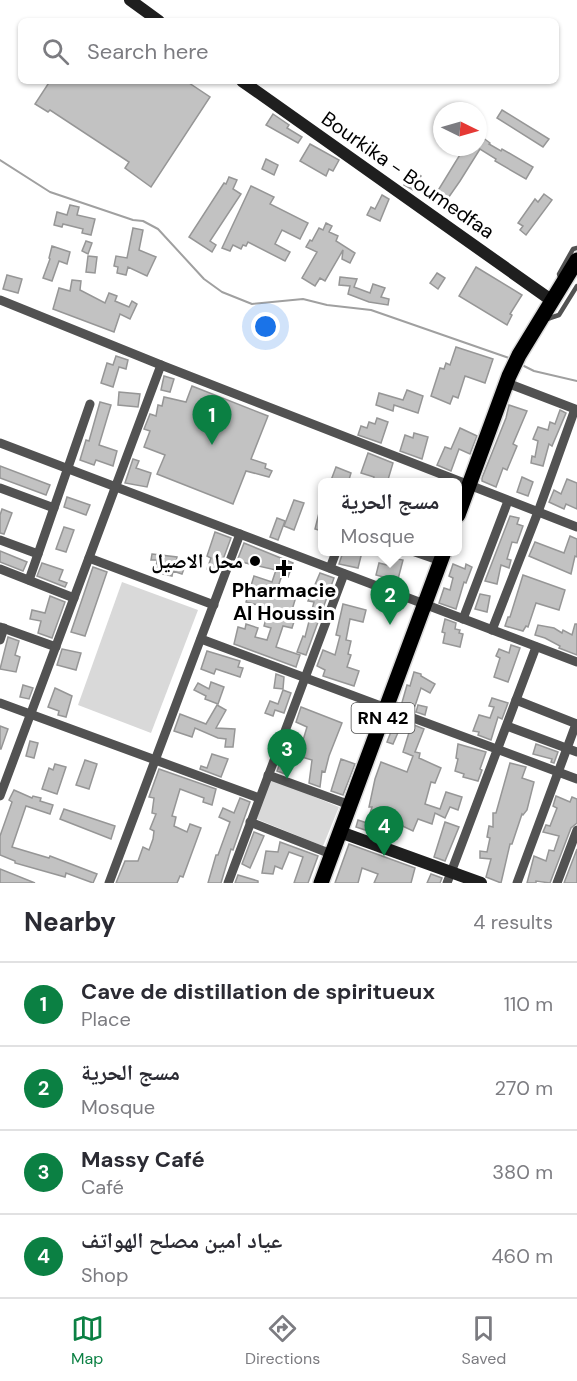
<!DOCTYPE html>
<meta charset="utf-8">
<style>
body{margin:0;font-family:"DM Sans","Noto Naskh Arabic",sans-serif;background:#f2f2f3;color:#2b2b33}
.compass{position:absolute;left:433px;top:102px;width:54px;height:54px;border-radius:50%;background:#fff;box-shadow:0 2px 4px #0004;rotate:95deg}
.you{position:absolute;left:266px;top:327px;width:21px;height:21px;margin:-15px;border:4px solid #fff;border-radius:50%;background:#1a73e8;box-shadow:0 0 0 9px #1a73e833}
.badge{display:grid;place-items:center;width:39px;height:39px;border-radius:50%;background:#0b8043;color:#fff;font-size:20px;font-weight:700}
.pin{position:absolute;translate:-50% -50px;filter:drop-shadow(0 2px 3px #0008)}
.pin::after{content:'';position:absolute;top:32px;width:21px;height:18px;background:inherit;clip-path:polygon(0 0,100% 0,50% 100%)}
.popup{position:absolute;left:318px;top:478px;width:144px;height:78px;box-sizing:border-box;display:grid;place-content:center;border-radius:9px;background:#fff;filter:drop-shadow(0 2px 4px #0005);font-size:20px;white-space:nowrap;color:#7c7c81}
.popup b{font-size:22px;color:#2b2b33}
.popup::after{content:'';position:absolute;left:50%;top:100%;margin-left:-12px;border:12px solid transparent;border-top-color:#fff}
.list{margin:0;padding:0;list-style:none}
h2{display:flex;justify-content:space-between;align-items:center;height:78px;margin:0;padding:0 24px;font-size:26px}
h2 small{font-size:20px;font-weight:400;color:#7c7c81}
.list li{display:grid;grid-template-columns:39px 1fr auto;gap:18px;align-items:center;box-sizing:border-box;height:84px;padding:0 24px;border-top:2px solid #e1e1e2}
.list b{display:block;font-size:22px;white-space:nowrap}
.list p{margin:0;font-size:20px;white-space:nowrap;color:#7c7c81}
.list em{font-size:20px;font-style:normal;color:#7c7c81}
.icon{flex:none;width:33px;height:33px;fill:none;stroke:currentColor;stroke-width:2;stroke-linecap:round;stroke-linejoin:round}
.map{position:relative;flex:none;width:577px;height:883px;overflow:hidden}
.search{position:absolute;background:#fff;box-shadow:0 2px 4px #0004;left:18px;right:18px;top:18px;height:66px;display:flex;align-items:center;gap:15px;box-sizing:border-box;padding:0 21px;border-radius:9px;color:#7c7c81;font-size:22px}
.sheet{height:414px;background:#fff}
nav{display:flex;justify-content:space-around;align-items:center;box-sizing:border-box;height:84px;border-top:2px solid #e1e1e2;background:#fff;font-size:16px;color:#7c7c81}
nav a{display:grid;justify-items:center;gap:3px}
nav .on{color:#0b8043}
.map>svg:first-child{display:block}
.green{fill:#d9d9d9}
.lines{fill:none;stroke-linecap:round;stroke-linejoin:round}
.stream{stroke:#a0a0a0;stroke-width:2}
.building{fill:#c2c2c2;stroke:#969696;stroke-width:1.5}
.primary-casing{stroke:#dbdbdb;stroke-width:18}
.service{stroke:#525252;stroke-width:4.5}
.minor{stroke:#525252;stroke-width:9}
.secondary{stroke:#1f1f1f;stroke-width:12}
.primary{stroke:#000;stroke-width:15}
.poi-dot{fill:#000;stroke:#fff;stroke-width:2}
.labels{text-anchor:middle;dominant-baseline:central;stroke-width:6;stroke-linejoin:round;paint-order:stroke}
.shield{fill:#fff;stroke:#4c4c4c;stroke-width:1.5}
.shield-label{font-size:18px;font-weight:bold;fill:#000}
.street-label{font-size:20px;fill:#000;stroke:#fff}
.poi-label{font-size:20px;font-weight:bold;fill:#000;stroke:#fff;text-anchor:end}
</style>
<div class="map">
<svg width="577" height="883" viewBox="0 0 577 883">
<rect width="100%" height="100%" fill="#fff"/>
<g class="green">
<polygon points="122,582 198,610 151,733 78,705"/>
<polygon points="269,778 339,807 323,846 254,818"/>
</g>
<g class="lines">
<g class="stream">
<polyline points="0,160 50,192 133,220 143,221 158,229 204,279 222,292 252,304 303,299 327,305 371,310 509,358"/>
<polyline points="520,364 534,371 577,381"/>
</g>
</g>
<g class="building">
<polygon points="50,81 186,81 210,97 151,187 125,168 129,162 50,110 48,112 35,104"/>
<polygon points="502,110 549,139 543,147 497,118"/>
<polygon points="273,114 289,125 287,128 302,137 298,143 266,125"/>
<polygon points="482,137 490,143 489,144 501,151 502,149 533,167 526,179 495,161 496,159 480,149 460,181 444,204 434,197 461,153 462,154 466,147 478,147 478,141"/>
<polygon points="310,144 339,160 333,171 329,169 326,176 300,161"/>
<polygon points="266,159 278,165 274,175 262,169"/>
<polygon points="412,171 421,176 413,190 404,185"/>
<polygon points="229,177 237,180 233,189 241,194 210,241 216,245 212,252 189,237 224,183 226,184"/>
<polygon points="251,186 274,197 270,204 308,223 300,239 282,230 275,244 290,252 285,261 248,242 246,246 243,245 241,249 233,245 230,251 222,248"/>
<polygon points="544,194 552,200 526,235 520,230 523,226 518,223 535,199 538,202"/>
<polygon points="382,195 389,199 380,221 367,215 371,207 375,209"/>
<polygon points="70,205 79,207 77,215 95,219 91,235 82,233 83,229 63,224 62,227 54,225 57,212 67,215"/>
<polygon points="326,223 332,226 329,232 338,236 336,241 355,253 350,263 342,259 343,250 325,281 320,278 315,286 302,278 317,252 306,247 310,240 312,241 319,228 323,230"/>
<polygon points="133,228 143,230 139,250 156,257 147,276 128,267 126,275 117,273 118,267 114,266 116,256 127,258"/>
<polygon points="86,241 92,243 88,254 82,251"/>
<polygon points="52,246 70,252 67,264 59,261 52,281 43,278 50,259 49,258"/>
<polygon points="88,256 97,257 95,273 86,272"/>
<polygon points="476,267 522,295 510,314 512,315 507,325 459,296"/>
<polygon points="437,273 445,278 438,289 430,283"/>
<polygon points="7,275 22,279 18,293 3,289"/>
<polygon points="340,277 357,279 354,287 370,293 373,284 385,288 381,297 389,299 388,305 369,302 348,294 350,286 339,285"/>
<polygon points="72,280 81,281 80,290 105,303 109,293 117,296 115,301 129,307 132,301 137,304 130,319 120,314 114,332 53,309 59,288 70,291"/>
<polygon points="456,347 493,359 485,383 465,376 458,398 453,396 450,404 431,396 440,368 444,369 446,363 450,365"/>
<polygon points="116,356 128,360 126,369 119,367 113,387 101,383 107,363 113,365"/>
<polygon points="164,376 174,379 170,392 161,390"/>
<polygon points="192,386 268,416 251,459 266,464 265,468 272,471 269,477 246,471 233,504 157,474 165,455 144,447 150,431 144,429 150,414 156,416 158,405 162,406 164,397 186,402"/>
<polygon points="407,390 423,396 418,413 394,405 393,411 376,405 379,393 403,400"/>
<polygon points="119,392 140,394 138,407 118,405"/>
<polygon points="100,402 111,405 99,445 117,451 113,466 96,460 94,465 80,460 86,440 89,441"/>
<polygon points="509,405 527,411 513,444 517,446 507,470 503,468 496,487 482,481 482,478 506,418"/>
<polygon points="560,410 566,413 552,446 549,444 543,466 531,463 532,456 535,457 538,441 533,439 538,427 548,430 550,422 555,424"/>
<polygon points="377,418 388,422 381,443 358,435 361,426 367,428 369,422 375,424"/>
<polygon points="460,428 477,436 470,454 459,449 451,471 437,465 445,447 451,449"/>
<polygon points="414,433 428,437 422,459 400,451 405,435 413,438"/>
<polygon points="368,453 393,463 387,483 372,483 374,477 361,473"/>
<polygon points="133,459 139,461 136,468 151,473 147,487 125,483"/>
<polygon points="0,466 50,485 46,495 0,478"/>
<polygon points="336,467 351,473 348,483 330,483"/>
<polygon points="522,477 533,482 528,496 517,492"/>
<polygon points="567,479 577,483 577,509 566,504 564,509 549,502 554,490 561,494"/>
<polygon points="67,497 90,505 86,515 64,507"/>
<polygon points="294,500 304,503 294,530 284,526"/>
<polygon points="2,509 12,513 4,534 0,533 0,515"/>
<polygon points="320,509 322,509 322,531 315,529"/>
<polygon points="510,516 519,518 517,524 523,526 517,543 512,542 507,559 511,560 509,568 501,565 497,584 485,581"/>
<polygon points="277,518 285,521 278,540 270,537"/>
<polygon points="64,527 74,530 66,552 56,549"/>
<polygon points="215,532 231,538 218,573 207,569 211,558 207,556"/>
<polygon points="570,536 577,539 577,557 575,556 571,574 529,556 535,542 564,553"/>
<polygon points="244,543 293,563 288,577 282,575 277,590 290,592 291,588 298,590 292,610 297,612 292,628 283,626 276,647 300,655 296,667 234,644 238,627 245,629 246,624 258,628 255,637 267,640 271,628 264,626 269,608 246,602 254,576 272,582 276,570 237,561"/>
<polygon points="0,551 27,562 23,571 0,562"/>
<polygon points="343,552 362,552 358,568 339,564"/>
<polygon points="391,552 399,552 397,559 403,560 397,583 387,581 387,578 376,575 379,563 387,565"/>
<polygon points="152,554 177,557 176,563 185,566 182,574 173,571 172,576 163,574 164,570 156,569 157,560 151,560"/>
<polygon points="42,563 63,570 59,580 67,583 65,587 37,576"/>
<polygon points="453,564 465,569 466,564 472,567 466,583 464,582 456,609 439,603 444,588 450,590 453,578 449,576"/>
<polygon points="93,567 107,572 85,636 71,632"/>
<polygon points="320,573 334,578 306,655 297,652 303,636 305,637 314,602 308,601"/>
<polygon points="523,575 565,590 559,610 536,603 528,627 526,626 523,631 505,626 508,617 510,617"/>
<polygon points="480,594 490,596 487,612 475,609"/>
<polygon points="50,596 65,602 52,638 38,633 41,621 30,619 32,610 45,613"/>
<polygon points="343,604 366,610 363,622 350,619 346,640 351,641 348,654 351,655 347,667 359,671 354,686 323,676 325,670 317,666 323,650 335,655 340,636 336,635"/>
<polygon points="445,619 456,623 455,629 460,630 459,633 463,634 460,647 443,643 445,633 442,632"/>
<polygon points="575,624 577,624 577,655 559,648 560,646 545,638 535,635 538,625 554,628 562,633 563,630 572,635"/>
<polygon points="8,637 19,641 15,655 20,657 16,672 0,669"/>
<polygon points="511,645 520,648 508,682 494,677 500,658 496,656 499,649 509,653"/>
<polygon points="62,649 81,653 76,670 57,665"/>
<polygon points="207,651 240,661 238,667 243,668 240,677 216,669 214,674 201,669"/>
<polygon points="414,672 421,674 421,676 435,684 430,693 421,688 415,706 410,704 408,709 401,706 407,685 410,686"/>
<polygon points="276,674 284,677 283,689 274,688"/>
<polygon points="211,682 224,687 218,704 205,699 206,696 194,690 198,683 209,689"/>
<polygon points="23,685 33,688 29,699 20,697"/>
<polygon points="55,688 72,696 66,717 58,715 59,711 48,707"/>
<polygon points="283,690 291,693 284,713 275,710 273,716 265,713 270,701 278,704"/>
<polygon points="492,698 508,703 502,719 498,717 491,740 478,735 479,732 473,731 479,715 490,718 494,707 489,706"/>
<polygon points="217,705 226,710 216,728 235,729 233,747 225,747 226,739 218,738 195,728 192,737 174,731 180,714 206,724"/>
<polygon points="418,705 427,707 425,715 416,712"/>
<polygon points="301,707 342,723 329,756 325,772 322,771 320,787 309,783 312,760 295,755 288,775 277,771 288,743 301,747 307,727 296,722"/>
<polygon points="396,719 403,721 393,744 387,742"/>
<polygon points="414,725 424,729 415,752 420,753 419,758 441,768 435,783 431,782 425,804 440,809 446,792 462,797 458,810 450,807 445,818 435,813 432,824 418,819 413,831 398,824 401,819 385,816 381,829 391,833 388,840 370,834 371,832 356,827 358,820 367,823 372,807 369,807 375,779 381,762 407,772 413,756 403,752 411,726"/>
<polygon points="0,726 8,729 1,749 0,749"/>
<polygon points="30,741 38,743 34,758 26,756"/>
<polygon points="458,744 486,752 480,769 482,770 478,781 463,777 464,774 455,771 458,759 456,758"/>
<polygon points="536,744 558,752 554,763 551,762 552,759 533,754"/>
<polygon points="212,754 228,759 221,777 200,769 201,766 207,768"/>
<polygon points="341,759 355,764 343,795 331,791"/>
<polygon points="85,760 97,764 89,789 76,785"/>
<polygon points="510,763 526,767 522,778 534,782 527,810 523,815 522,814 512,844 510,844 501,883 486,877 491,859 480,858 480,851 487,852 490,838 487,837 489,826 493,827 493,813 496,813"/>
<polygon points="55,764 66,767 57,794 42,789 49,768 53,770"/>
<polygon points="159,769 216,789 212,805 203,802 204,798 180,789 172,816 176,817 174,826 187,832 190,824 201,828 183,877 180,876 177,883 116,883 125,861 138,861 143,847 149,850 153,839 154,831 150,829 156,814 152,813 154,798 149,797"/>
<polygon points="14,790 32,798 33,796 41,798 40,801 53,805 50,814 26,806 12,847 49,858 50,856 97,874 93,883 66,873 65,877 15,863 15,861 0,855 0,836 12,802 9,800"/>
<polygon points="556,796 570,802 572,797 577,799 577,823 571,828 550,883 536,881 536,883 527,883 534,856 546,861 549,850 554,851 559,836 543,832 546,825 550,826 557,808 553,806"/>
<polygon points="240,798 250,802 233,850 231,849 221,883 208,883 216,855 218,855 230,822 219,817 223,808 234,813"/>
<polygon points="64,809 115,826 111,839 60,819"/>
<polygon points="445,822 459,827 445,861 434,857"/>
<polygon points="254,832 264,836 250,868 242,864"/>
<polygon points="280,842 318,856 308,883 294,883 303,857 289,852 282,869 275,866 273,874 262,873 266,851 278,852"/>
<polygon points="349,844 415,868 411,883 374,883 378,874 362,868 358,883 335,883"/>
<polygon points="577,849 577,883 564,883"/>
<polygon points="0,869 35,883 0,883"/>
<polygon points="431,874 442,878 440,883 427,883"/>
<polygon points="238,875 258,881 258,883 235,883"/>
</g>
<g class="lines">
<g class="primary-casing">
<g id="primary">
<polyline points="458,515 509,376 519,355 577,260"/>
<polyline points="321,883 444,552"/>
</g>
</g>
<g class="service">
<polyline points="561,280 559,274 573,249 577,248"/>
<polyline points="547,319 559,315 577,286"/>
</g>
<g class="minor">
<polyline points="0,300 161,365"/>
<polyline points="0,443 577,662"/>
<polyline points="0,488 54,508"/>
<polyline points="0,540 38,554"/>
<polyline points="415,552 441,561"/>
<polyline points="89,558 214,605"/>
<polyline points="330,568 336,552"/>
<polyline points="0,569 74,598"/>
<polyline points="29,580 90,404"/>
<polyline points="463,619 508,501"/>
<polyline points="0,627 56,647"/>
<polyline points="492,630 538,512 575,409 507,383"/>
<polyline points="201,639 577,779"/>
<polyline points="0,640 4,628"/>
<polyline points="516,700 577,724"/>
<polyline points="0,703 259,798"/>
<polyline points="507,726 577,752"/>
<polyline points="268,775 350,805"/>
<polyline points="0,796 161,365 577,527"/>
<polyline points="250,822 331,854"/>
<polyline points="109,883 240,534"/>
<polyline points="228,883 344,574"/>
<polyline points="447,883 536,647"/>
<polyline points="517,883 576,724"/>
<polyline points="557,883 577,830"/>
</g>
<g class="secondary">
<polyline points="130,0 159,21"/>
<polyline points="242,81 551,300"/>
<polyline points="340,832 481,883"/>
</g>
<use href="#primary" class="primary"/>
</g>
<g class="poi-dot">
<circle cx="255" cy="561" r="6"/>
<path d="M281 559h6v6h6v6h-6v6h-6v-6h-6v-6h6z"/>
</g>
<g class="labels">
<rect class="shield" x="351.5" y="703" width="63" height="30" rx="4.5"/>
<g class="shield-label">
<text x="383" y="718">RN 42</text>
</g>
<g class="street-label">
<text transform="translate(408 175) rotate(35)">Bourkika - Boumedfaa</text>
</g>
<g class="poi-label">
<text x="243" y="561">محل الاصيل</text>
<text x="284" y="590" text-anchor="middle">Pharmacie<tspan x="284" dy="23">Al Houssin</tspan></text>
</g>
</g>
</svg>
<svg class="compass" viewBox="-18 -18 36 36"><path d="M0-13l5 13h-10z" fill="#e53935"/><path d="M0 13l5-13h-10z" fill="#7c7c81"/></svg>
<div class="you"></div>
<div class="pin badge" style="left:212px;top:445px">1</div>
<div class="pin badge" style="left:390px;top:625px">2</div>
<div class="popup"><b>مسج الحرية</b>Mosque</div>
<div class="pin badge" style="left:287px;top:779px">3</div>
<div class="pin badge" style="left:384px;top:856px">4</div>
<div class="search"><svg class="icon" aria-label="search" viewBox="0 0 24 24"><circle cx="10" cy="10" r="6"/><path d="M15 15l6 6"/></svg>Search here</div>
</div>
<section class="sheet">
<h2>Nearby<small>4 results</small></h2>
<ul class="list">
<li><span class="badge">1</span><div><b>Cave de distillation de spiritueux</b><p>Place</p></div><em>110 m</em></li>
<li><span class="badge">2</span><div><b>مسج الحرية</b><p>Mosque</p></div><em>270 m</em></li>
<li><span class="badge">3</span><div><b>Massy Café</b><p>Café</p></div><em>380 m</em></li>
<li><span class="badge">4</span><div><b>عياد امين مصلح الهواتف</b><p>Shop</p></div><em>460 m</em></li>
</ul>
</section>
<nav>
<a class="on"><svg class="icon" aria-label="map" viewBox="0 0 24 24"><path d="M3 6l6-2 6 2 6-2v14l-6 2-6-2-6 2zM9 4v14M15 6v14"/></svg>Map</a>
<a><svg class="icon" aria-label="directions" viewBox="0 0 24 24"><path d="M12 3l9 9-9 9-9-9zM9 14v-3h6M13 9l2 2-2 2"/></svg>Directions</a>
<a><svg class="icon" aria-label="saved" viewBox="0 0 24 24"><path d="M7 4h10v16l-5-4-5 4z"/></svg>Saved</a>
</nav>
